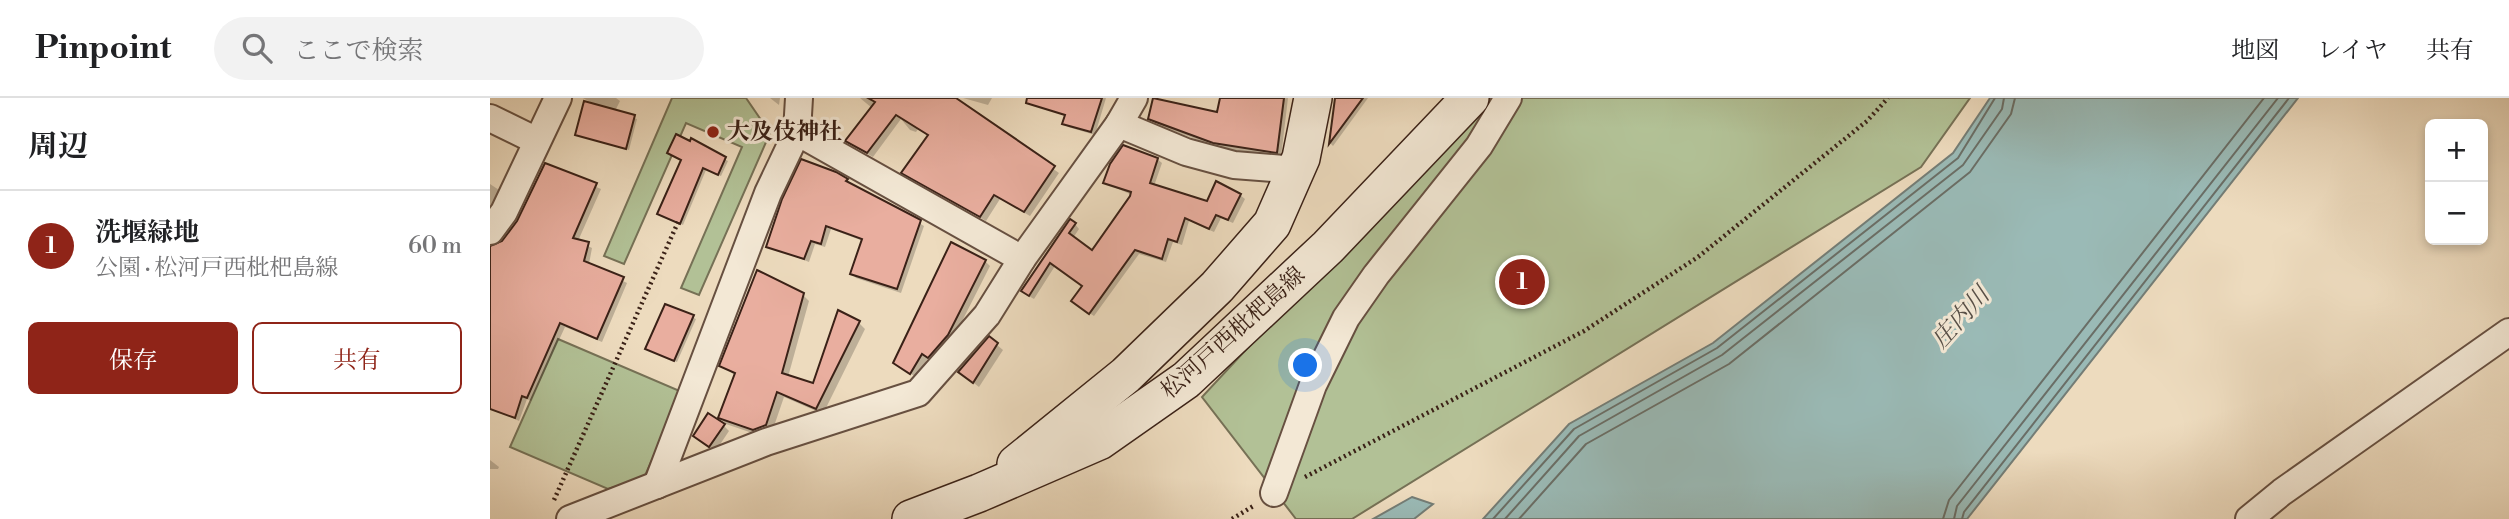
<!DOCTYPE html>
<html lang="ja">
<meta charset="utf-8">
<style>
body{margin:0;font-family:"Libre Bodoni","Noto Serif JP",serif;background:#f2f2f2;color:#202124}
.controls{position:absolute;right:21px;top:21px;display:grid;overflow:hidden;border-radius:10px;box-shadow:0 4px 10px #0003}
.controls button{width:63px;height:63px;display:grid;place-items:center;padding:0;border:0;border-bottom:2px solid #e0e0e0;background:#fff;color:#202124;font:35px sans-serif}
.you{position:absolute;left:816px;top:268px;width:24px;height:24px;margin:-18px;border:5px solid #fff;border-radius:50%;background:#1a73e8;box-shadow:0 0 0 10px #1a73e833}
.badge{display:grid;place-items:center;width:46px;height:46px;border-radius:50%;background:#8f2418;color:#fff;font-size:23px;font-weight:700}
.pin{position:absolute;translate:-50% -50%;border:4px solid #fff;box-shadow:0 2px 7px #0006}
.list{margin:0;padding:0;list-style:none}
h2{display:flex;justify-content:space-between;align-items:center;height:91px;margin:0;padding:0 28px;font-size:30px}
h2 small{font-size:23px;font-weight:400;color:#757577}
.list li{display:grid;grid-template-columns:46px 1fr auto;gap:21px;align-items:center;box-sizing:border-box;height:112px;padding:0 28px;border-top:2px solid #e0e0e0}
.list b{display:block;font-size:26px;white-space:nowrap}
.list p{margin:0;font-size:23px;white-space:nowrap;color:#757577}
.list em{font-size:23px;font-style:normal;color:#757577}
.actions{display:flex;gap:14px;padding:21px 28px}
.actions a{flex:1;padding:16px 0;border:2px solid #8f2418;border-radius:10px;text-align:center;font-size:24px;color:#8f2418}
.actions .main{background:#8f2418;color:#fff}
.icon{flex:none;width:38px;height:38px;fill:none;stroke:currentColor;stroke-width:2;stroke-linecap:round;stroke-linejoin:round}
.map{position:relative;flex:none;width:2019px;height:421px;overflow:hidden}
header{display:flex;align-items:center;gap:42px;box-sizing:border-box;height:98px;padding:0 35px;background:#fff;border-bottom:2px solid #e0e0e0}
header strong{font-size:33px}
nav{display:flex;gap:38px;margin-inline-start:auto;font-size:24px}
.search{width:490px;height:63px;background:#f2f2f2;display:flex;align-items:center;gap:18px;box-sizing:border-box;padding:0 24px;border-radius:38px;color:#757577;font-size:26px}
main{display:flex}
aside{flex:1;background:#fff}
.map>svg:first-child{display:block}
.green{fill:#b2c196;stroke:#767156;stroke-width:2}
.water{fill:#9abab6;stroke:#747d76;stroke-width:2}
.shadow{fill:#0003}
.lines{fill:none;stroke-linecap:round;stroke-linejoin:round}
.shore{stroke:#6a6e66;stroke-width:2}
.building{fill:#e9ae9f;stroke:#3a2117;stroke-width:2}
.street-casing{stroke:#675041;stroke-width:30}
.secondary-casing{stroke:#3a2117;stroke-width:40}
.path{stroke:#3a2117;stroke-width:4.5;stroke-dasharray:2 3.5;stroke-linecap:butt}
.street{stroke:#f3e8d5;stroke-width:26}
.secondary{stroke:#f3e8d5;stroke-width:37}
.poi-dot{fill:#8f2418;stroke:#f3e8d5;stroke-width:2.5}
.labels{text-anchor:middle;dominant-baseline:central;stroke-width:6;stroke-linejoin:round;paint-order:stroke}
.poi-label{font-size:23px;font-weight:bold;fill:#3a2117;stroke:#f3e8d5;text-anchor:start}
.street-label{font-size:23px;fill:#3a2117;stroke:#f3e8d5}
.water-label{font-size:24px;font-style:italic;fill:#574f47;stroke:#f3e8d5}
</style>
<header>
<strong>Pinpoint</strong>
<div class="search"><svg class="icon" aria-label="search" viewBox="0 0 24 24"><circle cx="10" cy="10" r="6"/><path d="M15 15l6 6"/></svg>ここで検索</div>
<nav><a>地図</a><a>レイヤ</a><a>共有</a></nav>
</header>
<main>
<aside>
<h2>周辺<small></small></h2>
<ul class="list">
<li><span class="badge">1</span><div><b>洗堰緑地</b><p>公園 · 松河戸西枇杷島線</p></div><em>60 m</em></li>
</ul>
<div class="actions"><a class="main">保存</a><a>共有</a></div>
</aside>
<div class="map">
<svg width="2019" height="421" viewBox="0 0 2019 421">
<rect width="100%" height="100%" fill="#eddbbe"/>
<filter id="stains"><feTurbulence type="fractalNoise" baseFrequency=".00286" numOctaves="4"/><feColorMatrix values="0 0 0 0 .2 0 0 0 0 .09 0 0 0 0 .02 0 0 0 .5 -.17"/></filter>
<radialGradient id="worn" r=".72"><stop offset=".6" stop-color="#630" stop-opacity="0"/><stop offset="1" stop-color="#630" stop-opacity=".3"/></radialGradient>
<g class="green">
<polygon points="182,0 256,0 280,35 209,197 191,190 252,49 196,25 134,166 114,158"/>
<polygon points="990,0 1480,0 1431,69 862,421 806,421 712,299"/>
<polygon points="68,241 192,294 154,380 118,391 20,349"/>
</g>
<g class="water">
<polygon points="1500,0 1808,0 1477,421 993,421 1079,326 1223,245 1463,55"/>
<polygon points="922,399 943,406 924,421 883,421"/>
</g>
<g class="shadow">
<polygon points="93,0 126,0 130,3 125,13 147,21 139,52 87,37 104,6"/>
<polygon points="280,0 290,0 289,7"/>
<polygon points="370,0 463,0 569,75 540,118 510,101 496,123 413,74 440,38 428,31 426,34 420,32 411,21 383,59 363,48 358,43 382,10"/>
<polygon points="473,0 502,0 498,7"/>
<polygon points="568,0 616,0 605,37 578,29 574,25 576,18 565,13"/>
<polygon points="732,0 798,0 791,59 730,50 665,26 660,20 729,16"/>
<polygon points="847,0 878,0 843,48 840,45"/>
<polygon points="201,45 238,63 231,78 216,72 193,127 169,116 192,62 179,55"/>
<polygon points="667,61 672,65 664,88 718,105 750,97 755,101 743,125 731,120 724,134 699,123 692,147 683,144 676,164 649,156 604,218 587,207 594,188 565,168 544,201 537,197 533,192 585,126 589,131 583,140 602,154 642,97 615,85"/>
<polygon points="55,67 111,91 88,143 102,150 99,166 137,185 112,244 75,229 41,303 37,301 29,323 0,309 0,185 20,136"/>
<polygon points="346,76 434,128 411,195 366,180 362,176 373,143 341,131 335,149 325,146 319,164 278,148"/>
<polygon points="0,86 12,94 0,115"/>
<polygon points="495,163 500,168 462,243 443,264 438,260 426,279 411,270"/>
<polygon points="313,197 319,203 298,279 324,287 369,225 375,231 333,316 294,299 282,334 271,338 236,326 230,320 246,278 231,267"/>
<polygon points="176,208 206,221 187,264 157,251"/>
<polygon points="507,247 513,252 489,289 476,279"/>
<polygon points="234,328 239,333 225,354 211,343"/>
<polygon points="0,362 9,369 8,371 0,371"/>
</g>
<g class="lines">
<g class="shore">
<polyline points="1003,421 1084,331 1227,250 1468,60 1505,0"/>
<polyline points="1015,421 1089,338 1232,257 1473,67 1512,11 1514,0"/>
<polyline points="1029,421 1096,346 1239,266 1480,74 1521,16 1525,0"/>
<polyline points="1453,421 1459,402 1774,0"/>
<polyline points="1464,421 1467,408 1788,0"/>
<polyline points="1472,421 1474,414 1799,0"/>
</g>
</g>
<g class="building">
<polygon points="378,0 466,0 565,68 534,114 504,97 490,119 411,75 438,37 406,17 377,55 355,43 385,4"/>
<polygon points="537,0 612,0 601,34 572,26 575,17 536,5"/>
<polygon points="663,0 727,14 730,0 794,0 787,55 723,45 658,21"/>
<polygon points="845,0 873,0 839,46"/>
<polygon points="94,3 145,17 136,51 85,37"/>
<polygon points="186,36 200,43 201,40 236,59 228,77 213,70 190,126 167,116 191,62 177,55"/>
<polygon points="633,47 668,60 660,85 717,103 726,83 751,96 738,122 726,117 719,131 695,120 687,144 678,141 672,161 645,152 599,216 581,203 592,188 560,165 539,198 531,193 580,121 586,125 579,135 602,152 640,98 641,94 613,85 620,66"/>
<polygon points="311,61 346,74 358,81 356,83 431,122 407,191 360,176 372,141 336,128 331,146 321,143 314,161 276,149 292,101"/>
<polygon points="55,65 107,85 83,140 99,144 94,163 134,179 107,241 70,225 37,300 32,298 25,320 0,311 0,148 12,143 27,123"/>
<polygon points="461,144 496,162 458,237 438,260 432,256 420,276 403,265"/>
<polygon points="267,172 314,195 292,275 323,285 348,212 370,223 326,311 287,294 276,327 263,332 228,320 245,275 229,268"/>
<polygon points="175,206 204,217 184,263 155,251"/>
<polygon points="499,238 508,245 483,285 468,274"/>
<polygon points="218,315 235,326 219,349 203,338"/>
</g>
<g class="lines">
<g class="street-casing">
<g id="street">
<polyline points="0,20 47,43"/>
<polyline points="629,26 696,54 744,67 806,72"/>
<polyline points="307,34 532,161"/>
<polyline points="0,133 14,114 68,0"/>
<polyline points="167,387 278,95 307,34 309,0"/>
<polyline points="784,395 823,287 856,220 886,177 989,48 1018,0"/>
<polyline points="80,421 276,344 428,295 497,217 532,161 629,26 644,0"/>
<polyline points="1759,421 1792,394 2019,234"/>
</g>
</g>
<g class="secondary-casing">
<g id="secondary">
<polyline points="526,366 636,277 727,189 782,126 811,60 823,0"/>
<polyline points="421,421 489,395 609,343 696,282 838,149 980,0"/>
</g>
</g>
<g class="path">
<polyline points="815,379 1094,233 1208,159 1377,23 1398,0"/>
<polyline points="64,402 189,122"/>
<polyline points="742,421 765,407"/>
</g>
<use href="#street" class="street"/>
<use href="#secondary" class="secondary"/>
</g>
<circle class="poi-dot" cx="223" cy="34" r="7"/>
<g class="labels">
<g class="poi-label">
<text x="237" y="34">大及伎神社</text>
</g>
<g class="street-label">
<text transform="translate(743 235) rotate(-42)">松河戸西枇杷島線</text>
</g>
<g class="water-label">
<text transform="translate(1471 220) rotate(-48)">庄内川</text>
</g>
</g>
<rect width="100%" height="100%" filter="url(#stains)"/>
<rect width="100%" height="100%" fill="url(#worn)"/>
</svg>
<div class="controls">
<button>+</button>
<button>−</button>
</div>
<div class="you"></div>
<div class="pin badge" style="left:1032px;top:184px">1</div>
</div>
</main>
